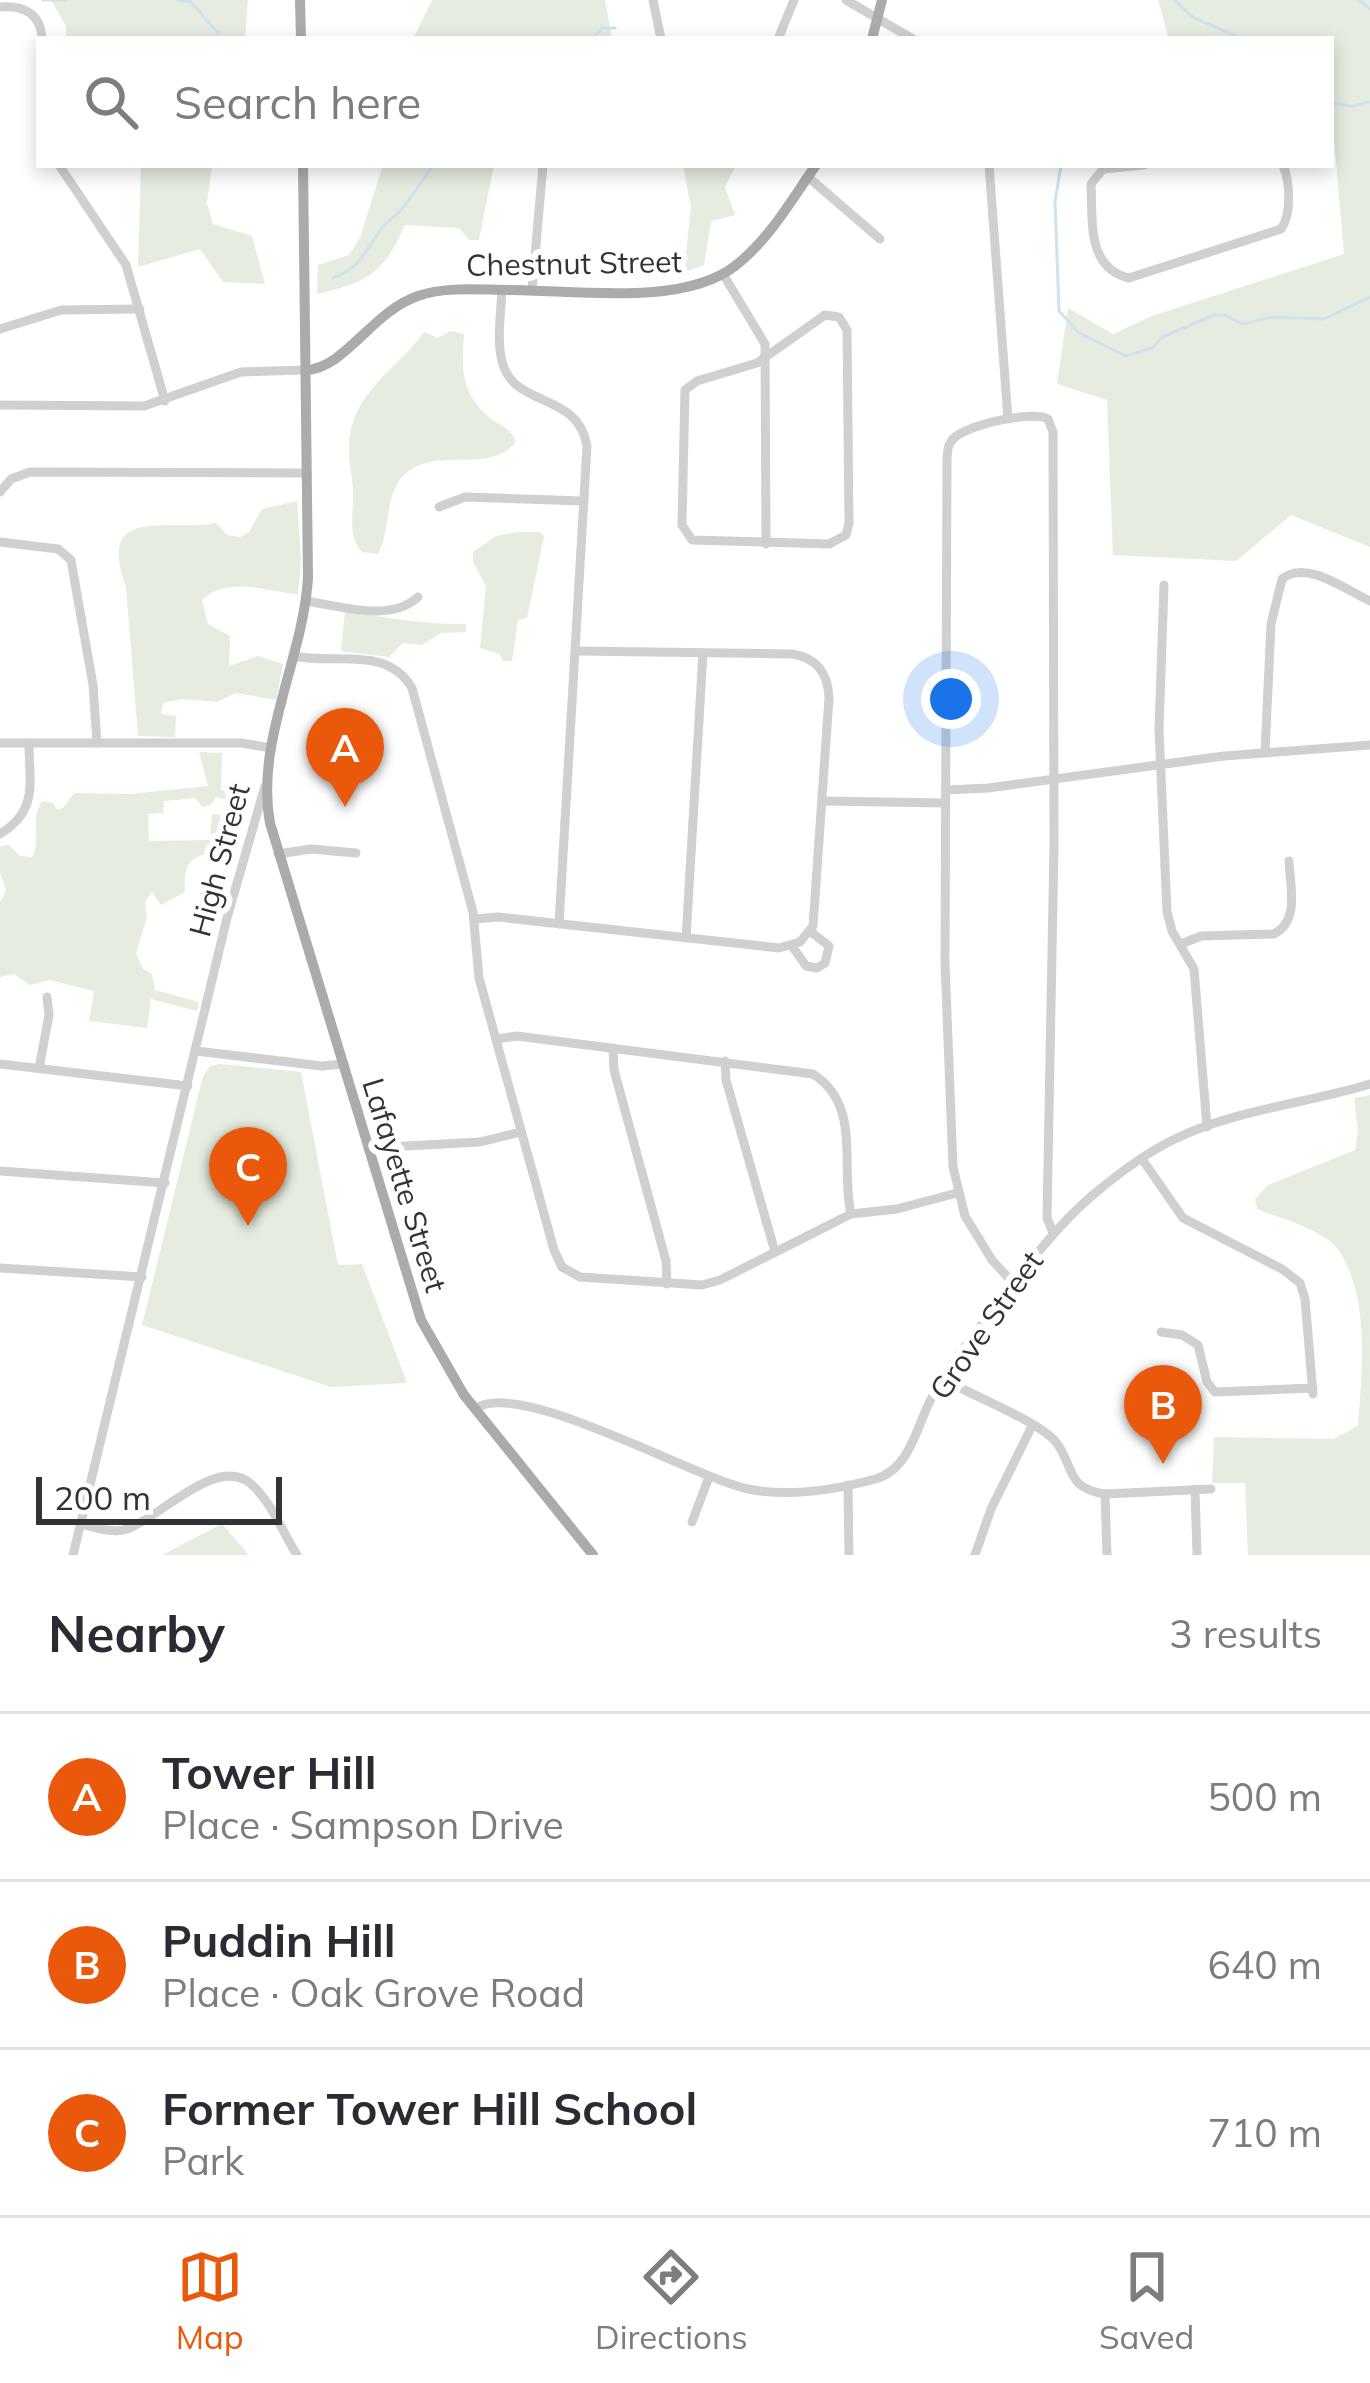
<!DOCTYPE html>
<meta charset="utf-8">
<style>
body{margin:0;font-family:Mulish,sans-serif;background:#f2f2f3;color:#2b2b33}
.scale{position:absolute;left:36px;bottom:30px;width:246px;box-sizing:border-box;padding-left:12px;border:6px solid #333;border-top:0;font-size:33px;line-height:42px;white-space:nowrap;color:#333;-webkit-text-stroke:9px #fff;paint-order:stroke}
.you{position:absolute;left:951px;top:699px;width:42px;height:42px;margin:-30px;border:9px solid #fff;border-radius:50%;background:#1a73e8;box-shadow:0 0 0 18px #1a73e833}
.badge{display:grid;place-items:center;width:78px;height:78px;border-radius:50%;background:#ea580c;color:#fff;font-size:39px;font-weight:700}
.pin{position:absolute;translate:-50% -99px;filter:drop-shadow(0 3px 6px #0008)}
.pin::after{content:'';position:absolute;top:63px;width:42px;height:36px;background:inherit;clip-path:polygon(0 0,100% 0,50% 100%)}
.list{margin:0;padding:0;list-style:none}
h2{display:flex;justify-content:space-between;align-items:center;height:156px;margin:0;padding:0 48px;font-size:51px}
h2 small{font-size:39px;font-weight:400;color:#7c7c81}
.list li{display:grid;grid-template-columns:78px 1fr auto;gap:36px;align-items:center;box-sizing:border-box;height:168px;padding:0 48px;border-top:3px solid #e1e1e2}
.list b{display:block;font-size:45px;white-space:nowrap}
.list p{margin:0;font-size:39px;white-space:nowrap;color:#7c7c81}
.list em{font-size:39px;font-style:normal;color:#7c7c81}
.icon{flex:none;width:66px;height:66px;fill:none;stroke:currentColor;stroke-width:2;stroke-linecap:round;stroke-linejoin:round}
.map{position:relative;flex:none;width:1370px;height:1555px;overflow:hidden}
.search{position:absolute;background:#fff;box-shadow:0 6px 18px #0003;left:36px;right:36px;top:36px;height:132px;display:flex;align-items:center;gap:30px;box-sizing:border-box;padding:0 42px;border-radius:0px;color:#7c7c81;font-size:45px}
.sheet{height:660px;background:#fff}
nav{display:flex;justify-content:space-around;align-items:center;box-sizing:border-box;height:168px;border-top:3px solid #e1e1e2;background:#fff;font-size:33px;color:#7c7c81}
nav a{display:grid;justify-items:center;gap:6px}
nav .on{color:#ea580c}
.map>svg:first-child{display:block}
.green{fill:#e6ecdf;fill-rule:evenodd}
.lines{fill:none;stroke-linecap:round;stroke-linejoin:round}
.stream{stroke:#cfe2ee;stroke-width:3}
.minor{stroke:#d0d0d0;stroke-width:9}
.major{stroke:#ababab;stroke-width:10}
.labels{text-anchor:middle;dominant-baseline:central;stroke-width:12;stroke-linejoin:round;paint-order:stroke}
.street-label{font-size:30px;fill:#333;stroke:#fff}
</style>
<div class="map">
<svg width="1370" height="1555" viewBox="0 0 1370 1555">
<rect width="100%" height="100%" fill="#fff"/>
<g class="green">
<polygon points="51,0 248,0 245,39 66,39 66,26"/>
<polygon points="432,0 605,0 612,39 413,39"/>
<polygon points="1158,0 1370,0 1370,547 1291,515 1236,561 1113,555 1107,400 1057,384 1068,308 1113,334 1152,316 1344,254 1331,104 1331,39 1169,39"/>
<polygon points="141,165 212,165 207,204 213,224 252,236 265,284 223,282 200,249 138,267"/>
<path d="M383,165H494L479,240H469L459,228L405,225C383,274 368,282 317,294L318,265L349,255L360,238Z"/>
<polygon points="683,165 736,165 725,187 735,215 711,221 704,265 684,272 691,207"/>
<path d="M450,331L464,334C462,367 460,392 488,416C500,427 509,425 516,442C487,476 437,444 404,475C384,494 391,531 378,554L362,552C348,537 353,519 353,498C354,482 349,467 349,451C349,392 395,373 424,332L438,338Z"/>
<path d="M297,501L301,560L298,594C266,592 229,575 202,600L208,624L230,636L229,666L258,656L283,664L276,700L236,693L217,702L182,699L163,703L161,714L176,716L175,737L138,736L126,587C95,502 171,533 216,523L227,535L240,537L249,532L262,509Z"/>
<polygon points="517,532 540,532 544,536 527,618 518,620 512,661 503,661 499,654 480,648 486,586 473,562 473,552 496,536"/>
<path d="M345,612C387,617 424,625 466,624V632L441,633L422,645L403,643L389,657L341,651Z"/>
<path d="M199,752L222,753L221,790L251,789L236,857C202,852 182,851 185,892L161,905L152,892L145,902L147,918L136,953L143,969L152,974L155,990L199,1002L197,1011L151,999L147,1028L89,1021L94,991L49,980L30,985L14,974L0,977V901C11,889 3,885 0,872C0,864 0,854 0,846L9,845L20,856L32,857C42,838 29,821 42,801L54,803L56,809H62L74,793L131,794L208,786ZM216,797L225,799L226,815L212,814L210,840L149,841L148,814L163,813L164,801L196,798L202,807L211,805Z"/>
<polygon points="220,1064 301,1072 338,1265 362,1264 407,1383 331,1387 142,1325 203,1076 210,1066"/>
<path d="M1370,1095V1555H1248L1245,1483H1212L1214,1437L1333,1439L1358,1426C1362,1370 1370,1301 1340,1252C1325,1230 1282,1219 1257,1209L1255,1199L1268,1185L1355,1150L1358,1130L1354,1098Z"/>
<polygon points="222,1524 249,1555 162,1555 214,1528"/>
</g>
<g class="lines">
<g class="stream">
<polyline points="43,0 65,0"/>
<polyline points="177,0 191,2 223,39"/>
<polyline points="1174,0 1194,18 1243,39"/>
<polyline points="1359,0 1370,9"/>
<polyline points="592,39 602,28 615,28"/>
<polyline points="1331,103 1352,106 1370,102"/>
<polyline points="1061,165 1055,202 1059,311 1079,333 1126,356 1152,348 1163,337 1214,315 1225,315 1242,324 1273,317 1324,319 1370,297"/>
<path d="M333,278C359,269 365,252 379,232C384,224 392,218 399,212C407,205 426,175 433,165"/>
</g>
<g class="minor">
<polyline points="653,0 661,39"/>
<polyline points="846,0 913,39"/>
<path d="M0,7C24,5 41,14 42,39"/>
<polyline points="778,39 794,0"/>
<polyline points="59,165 126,265 165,401"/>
<polyline points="989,165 1008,419"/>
<path d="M1144,165L1103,169L1091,184C1093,219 1086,268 1129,278L1281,229C1292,214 1290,182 1283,165"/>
<polyline points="808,177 880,239"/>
<polyline points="723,274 765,344 766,544"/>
<path d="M502,290C501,313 496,343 503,365C517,408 578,392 587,446L559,924"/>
<polyline points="532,290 543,165"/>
<polygon points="825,315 839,317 847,330 849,523 846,535 829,544 692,540 682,525 685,390 697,381 757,363"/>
<polyline points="0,329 61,310 140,309"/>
<polyline points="0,405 144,406 241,372 306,370"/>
<polyline points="0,492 11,479 30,472 307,473"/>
<polyline points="439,507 465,497 584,501"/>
<polyline points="0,542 58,549 71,560 93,685 97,743"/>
<polyline points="1164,585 1159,729 1167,912 1172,931 1194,969 1207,1127"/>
<path d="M306,601C340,606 390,623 418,597"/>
<path d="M294,656C335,665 387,645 412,688L473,912L479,978L554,1250L562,1267L580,1277L702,1285L720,1280L851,1214L897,1209L957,1193"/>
<polyline points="0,743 241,743 272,748"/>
<path d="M1265,752L1271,624L1282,579C1306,559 1346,590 1370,601"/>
<polyline points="946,790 988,788 1224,756 1370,745"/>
<polyline points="823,801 946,803"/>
<path d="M0,834C39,810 29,783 29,743"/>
<polyline points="278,854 311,849 356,853"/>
<path d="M475,919L498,917L779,948L800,942L813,926L829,698C828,673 817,658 792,654L576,651"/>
<polyline points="686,938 703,653"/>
<path d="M1181,944L1201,936L1274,934C1300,921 1290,886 1289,861"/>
<polyline points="792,946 806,966 817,968 825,963 829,946 810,931"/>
<path d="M496,1039L517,1036L813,1074C862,1105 840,1165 851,1214"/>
<polyline points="613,1048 614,1070 666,1261 667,1284"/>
<polyline points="196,1051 322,1066 344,1064"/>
<polyline points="725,1061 726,1080 775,1252"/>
<polyline points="0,1064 188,1086"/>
<polyline points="39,1068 49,1015 47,997"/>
<polyline points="368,1148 480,1142 521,1132"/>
<polyline points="1142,1159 1183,1218 1282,1269 1300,1283 1305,1299 1313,1394"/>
<polyline points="0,1171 165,1183"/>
<polyline points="0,1268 142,1277"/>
<path d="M1014,1284L992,1260L965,1216L953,1167L945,963L947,458C948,450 947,446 953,439C965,425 1033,410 1048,419L1053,432L1054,845L1047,1218L1053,1233"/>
<polyline points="1161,1332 1182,1335 1198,1345 1207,1382 1215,1392 1313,1388"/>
<path d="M943,1379C969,1394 1038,1421 1055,1441C1075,1465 1064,1488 1105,1494L1211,1489"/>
<path d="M475,1409C517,1377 692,1477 748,1489C789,1497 835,1490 875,1479C909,1470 916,1429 930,1401C948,1365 974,1335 998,1304C1028,1265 1056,1226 1094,1194C1119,1173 1147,1152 1177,1138C1236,1110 1307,1103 1370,1084"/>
<polyline points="848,1485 849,1555"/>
<polyline points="1195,1489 1197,1555"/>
<polyline points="1105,1494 1107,1555"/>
<polyline points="692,1522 709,1477"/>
<path d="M81,1524C95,1527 112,1534 127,1529C160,1518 217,1454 251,1484C271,1501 283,1533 297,1555"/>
<polyline points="73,1555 227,918 265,786"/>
<polyline points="975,1555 991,1509 1032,1426"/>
</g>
<g class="major">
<polyline points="300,0 301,39"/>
<polyline points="872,39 882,0"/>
<path d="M303,165L308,578C303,659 255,742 270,823L421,1320L464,1395L593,1555"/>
<path d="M306,370C344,369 373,311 418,296C447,286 479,290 510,290C575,290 682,307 735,266C769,240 792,199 816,165"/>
</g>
</g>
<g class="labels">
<g class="street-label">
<text transform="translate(574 263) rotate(-1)">Chestnut Street</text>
<text transform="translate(219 860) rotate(-75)">High Street</text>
<text transform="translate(405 1185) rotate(73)">Lafayette Street</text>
<text transform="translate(986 1325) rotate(-55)">Grove Street</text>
</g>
</g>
</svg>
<div class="scale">200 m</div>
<div class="you"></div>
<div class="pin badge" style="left:345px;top:807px">A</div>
<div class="pin badge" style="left:1163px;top:1464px">B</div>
<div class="pin badge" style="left:248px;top:1226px">C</div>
<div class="search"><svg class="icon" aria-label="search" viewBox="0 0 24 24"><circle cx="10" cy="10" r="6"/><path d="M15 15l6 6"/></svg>Search here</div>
</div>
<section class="sheet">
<h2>Nearby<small>3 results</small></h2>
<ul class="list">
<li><span class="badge">A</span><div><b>Tower Hill</b><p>Place · Sampson Drive</p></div><em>500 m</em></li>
<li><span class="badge">B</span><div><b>Puddin Hill</b><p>Place · Oak Grove Road</p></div><em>640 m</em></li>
<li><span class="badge">C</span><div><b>Former Tower Hill School</b><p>Park</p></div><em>710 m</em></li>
</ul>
</section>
<nav>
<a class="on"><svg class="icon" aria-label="map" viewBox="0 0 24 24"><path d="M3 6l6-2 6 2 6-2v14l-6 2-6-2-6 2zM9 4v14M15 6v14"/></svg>Map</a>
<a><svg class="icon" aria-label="directions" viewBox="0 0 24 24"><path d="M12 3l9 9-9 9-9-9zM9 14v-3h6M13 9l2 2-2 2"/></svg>Directions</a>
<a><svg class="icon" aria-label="saved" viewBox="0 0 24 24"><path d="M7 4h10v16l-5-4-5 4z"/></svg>Saved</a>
</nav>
